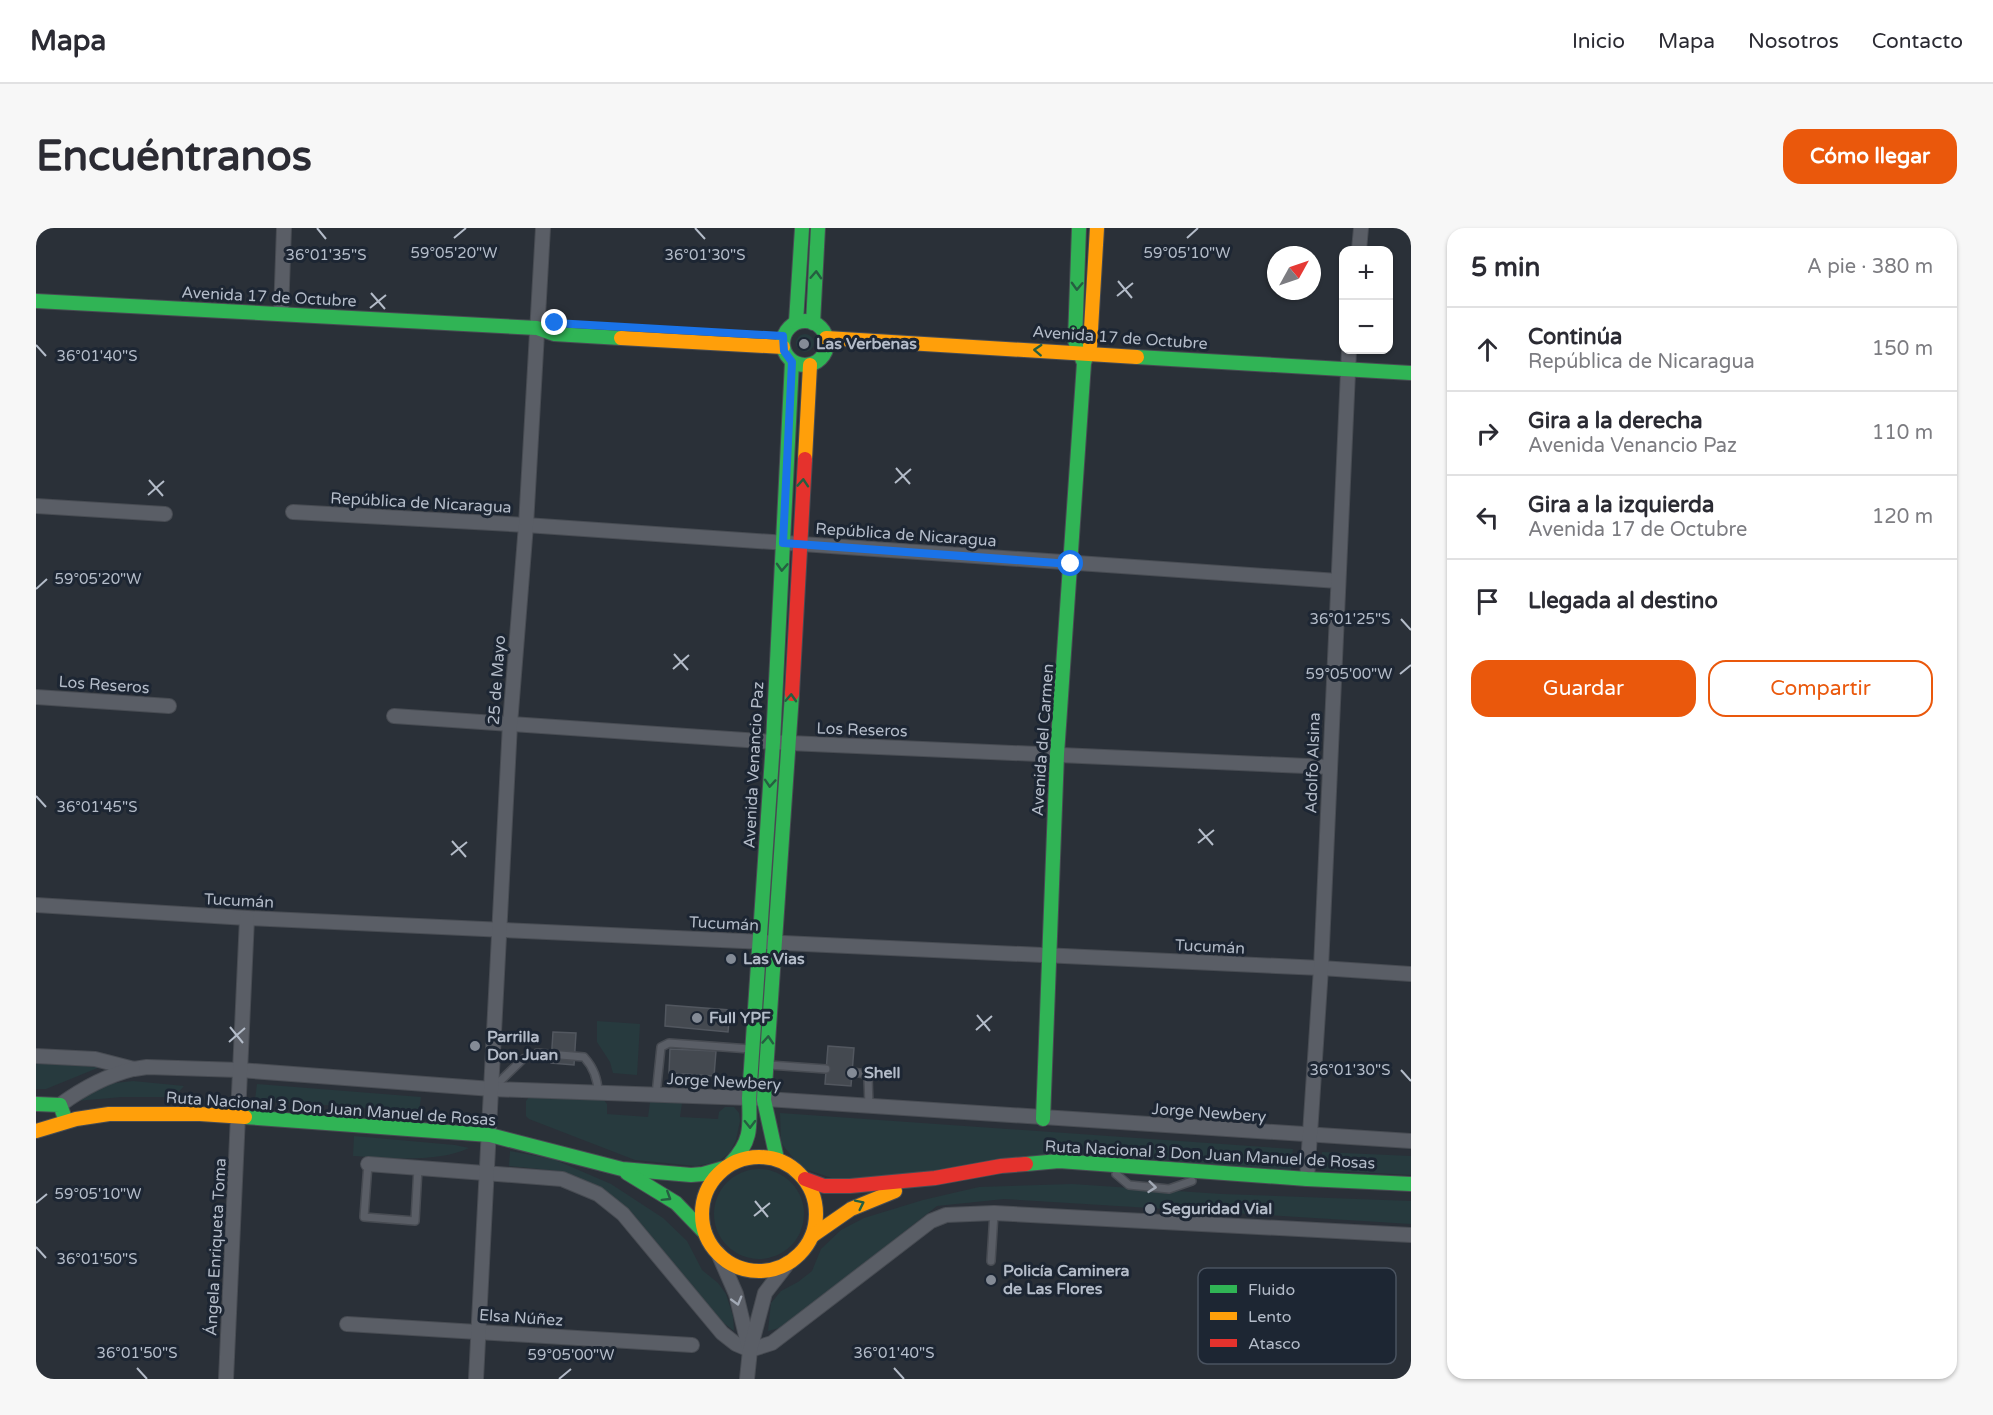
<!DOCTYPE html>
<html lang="es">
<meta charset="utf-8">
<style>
body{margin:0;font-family:"Varela Round",sans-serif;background:#f7f7f7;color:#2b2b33}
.controls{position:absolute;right:18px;top:18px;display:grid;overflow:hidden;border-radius:12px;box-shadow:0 2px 4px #0004}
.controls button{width:54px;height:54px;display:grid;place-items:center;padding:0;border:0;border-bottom:2px solid #e1e1e2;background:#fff;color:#2b2b33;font:30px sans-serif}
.compass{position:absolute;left:1231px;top:18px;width:54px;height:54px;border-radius:50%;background:#fff;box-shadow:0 2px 4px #0004;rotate:50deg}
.stop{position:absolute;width:18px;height:18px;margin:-14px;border:4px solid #1a73e8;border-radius:50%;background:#fff}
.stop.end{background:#1a73e8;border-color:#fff;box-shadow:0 2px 6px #0008}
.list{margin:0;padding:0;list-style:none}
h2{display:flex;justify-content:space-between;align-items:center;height:78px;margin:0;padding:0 24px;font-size:26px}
h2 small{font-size:20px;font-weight:400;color:#7c7c81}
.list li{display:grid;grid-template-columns:39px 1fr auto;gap:18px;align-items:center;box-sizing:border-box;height:84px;padding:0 24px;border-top:2px solid #e1e1e2}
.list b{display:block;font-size:22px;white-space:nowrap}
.list p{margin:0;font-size:20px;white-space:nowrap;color:#7c7c81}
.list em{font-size:20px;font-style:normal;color:#7c7c81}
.actions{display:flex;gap:12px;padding:18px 24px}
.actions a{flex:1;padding:14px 0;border:2px solid #ea580c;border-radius:18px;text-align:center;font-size:21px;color:#ea580c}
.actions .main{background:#ea580c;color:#fff}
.icon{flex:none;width:33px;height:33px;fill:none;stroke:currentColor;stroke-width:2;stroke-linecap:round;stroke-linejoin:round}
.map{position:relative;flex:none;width:1375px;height:1151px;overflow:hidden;border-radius:18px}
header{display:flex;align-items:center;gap:36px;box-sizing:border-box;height:84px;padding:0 30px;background:#fff;border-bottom:2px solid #e1e1e2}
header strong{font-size:28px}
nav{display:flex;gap:33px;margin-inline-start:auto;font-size:21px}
.intro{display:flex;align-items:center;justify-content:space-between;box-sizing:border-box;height:144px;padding:0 36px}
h1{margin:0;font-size:42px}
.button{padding:15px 27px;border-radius:18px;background:#ea580c;color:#fff;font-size:21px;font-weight:700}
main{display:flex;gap:36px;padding:0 36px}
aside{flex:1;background:#fff;border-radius:18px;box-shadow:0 2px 4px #0004}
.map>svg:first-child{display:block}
.green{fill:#273a3e}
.building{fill:#444950;stroke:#52575f;stroke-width:1.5}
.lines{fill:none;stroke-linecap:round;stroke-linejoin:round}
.lane-casing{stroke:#484c53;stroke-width:10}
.street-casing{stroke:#484c53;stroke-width:16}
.fast-casing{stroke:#484c53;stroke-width:16}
.slow-casing{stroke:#484c53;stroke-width:16}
.jam-casing{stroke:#484c53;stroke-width:16}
.lane{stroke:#5a5e66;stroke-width:7}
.street{stroke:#5a5e66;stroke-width:14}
.fast{stroke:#30b455;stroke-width:14}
.slow{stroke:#ff9f0a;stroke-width:14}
.jam{stroke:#e5322d;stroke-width:14}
.oneway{stroke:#255f41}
.oneway2{stroke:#a2a9b5}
.route{stroke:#1a73e8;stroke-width:8}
.ticks{fill:none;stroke:#b4bcc9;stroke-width:2}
.poi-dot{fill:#848b96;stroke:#1d2633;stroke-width:2}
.labels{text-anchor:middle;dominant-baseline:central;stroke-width:6;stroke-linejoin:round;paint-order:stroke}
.street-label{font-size:16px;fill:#b4bcc9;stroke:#1d2633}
.poi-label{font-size:16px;font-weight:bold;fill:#b4bcc9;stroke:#1d2633;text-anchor:start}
.key{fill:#1d2633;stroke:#4a5360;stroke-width:1.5}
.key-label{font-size:16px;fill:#b4bcc9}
.ticks-label{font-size:15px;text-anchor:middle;fill:#b4bcc9;stroke:#1d2633;stroke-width:6;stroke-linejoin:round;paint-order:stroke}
</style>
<header>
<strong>Mapa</strong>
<nav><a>Inicio</a><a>Mapa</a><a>Nosotros</a><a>Contacto</a></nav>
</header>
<div class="intro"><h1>Encuéntranos</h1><a class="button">Cómo llegar</a></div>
<main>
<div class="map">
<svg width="1375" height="1151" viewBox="0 0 1375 1151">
<rect width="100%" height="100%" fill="#2a3038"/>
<g class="green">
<circle cx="769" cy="115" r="9"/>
<polygon points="561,793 604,796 601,847 577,845 574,834 561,814"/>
<polygon points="0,835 64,839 10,861 0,861"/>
<polygon points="97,853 148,858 138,869 86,869 40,873 70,856"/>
<polygon points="221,856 385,869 383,884 219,872"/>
<polygon points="494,868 567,871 571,876 571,886 612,889 614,874 646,875 644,889 682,891 683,884 689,879 698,879 703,885 704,893 700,912 694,924 682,934 660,938 599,932 493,891 490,888 490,873"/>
<polygon points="744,885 1257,921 1255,942 1040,926 805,953 769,941 758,931 745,915"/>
<path d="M318,908L419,917L433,920C402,935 350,930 317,928Z"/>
<polygon points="474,923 517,931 575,956 627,990 651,1013 666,1042 682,1055 690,1066 697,1088 698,1103 685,1093 592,982 565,959 524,943 473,938"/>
<polygon points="1286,924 1375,928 1375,947 1285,942"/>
<circle cx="723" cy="986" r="45"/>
<polygon points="1036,956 1186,966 1375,973 1375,996 968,971 901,978 747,1099 732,1103 735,1075 745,1063 762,1054 776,1043 785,1021 805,1002 828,990 887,972 943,959"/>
</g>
<g class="building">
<polygon points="630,777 694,782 692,804 629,798"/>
<polygon points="517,804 540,805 538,837 515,835"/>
<polygon points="792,818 818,820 815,858 789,856"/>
<polygon points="634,821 680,823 678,848 633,845"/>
</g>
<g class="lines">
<g class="lane-casing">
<g id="lane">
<polyline points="733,837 790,841"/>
<polyline points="816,844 830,846 832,849 833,878"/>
<path d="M458,859L487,831L501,825L548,829C558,840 562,851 562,865"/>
<polyline points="620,867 625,819 633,815 714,821"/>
<polyline points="332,936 328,989 379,993 382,940"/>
<polyline points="1080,946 1093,957 1133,961 1156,953"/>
<polyline points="955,1033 958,985"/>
</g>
</g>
<g class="street-casing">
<g id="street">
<polyline points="1323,22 1325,0"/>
<polyline points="245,86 248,0"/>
<polyline points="0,278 129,286"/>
<polyline points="257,284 490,297 1302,353"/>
<polyline points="0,469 133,478"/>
<polyline points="358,488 753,515 1293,539"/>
<polyline points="0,677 211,690 1285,740 1375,746"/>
<polyline points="0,828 59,831 98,841 111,839 203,842 456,861 713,870 1375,913"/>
<path d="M24,877C47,860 69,848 97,841"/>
<polyline points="332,936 526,951 562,966 587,986 686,1105 700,1116 714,1122 736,1115 895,993 910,987 958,985 1375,1007"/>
<polyline points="1271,951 1285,740 1313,122"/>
<polyline points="682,1025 700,1066 713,1120"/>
<polyline points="311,1096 656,1117"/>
<polyline points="190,1151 211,690"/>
<polyline points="440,1151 474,496 490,297 507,0"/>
<polyline points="711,1151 714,1122 729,1065 752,1035"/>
</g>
</g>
<g class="fast-casing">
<g id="fast">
<polyline points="1043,0 1039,113 1047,133"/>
<polyline points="0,73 501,100 518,106 585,110"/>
<circle cx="769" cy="115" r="22"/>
<polyline points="760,94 766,0"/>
<polyline points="777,95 782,0"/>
<polyline points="1101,129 1375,145"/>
<polyline points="0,876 24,877 30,893"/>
<polyline points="209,889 454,907 586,941 655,947 667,946 688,940"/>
<polyline points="1007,891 1021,526 1048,135 1054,118"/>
<polyline points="741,931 728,872 756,466"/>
<path d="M695,935C716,913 714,899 713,870L737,514L756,134"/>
<polyline points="990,936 1023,933 1271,951 1375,956"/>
<polyline points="591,945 640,975 669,1005"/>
</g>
</g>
<g class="slow-casing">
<g id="slow">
<polyline points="585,110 747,119"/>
<polyline points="790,110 1101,129"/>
<polyline points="1054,118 1061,0"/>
<polyline points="769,231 774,137"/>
<polyline points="0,903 40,891 73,886 164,886 209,889"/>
<circle cx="723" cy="986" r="57"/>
<polyline points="776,1008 815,981 859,963"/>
</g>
</g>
<g class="jam-casing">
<g id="jam">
<polyline points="756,466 769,231"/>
<polyline points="769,951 788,958 814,958 899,950 965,938 990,936"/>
</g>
</g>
<use href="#lane" class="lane"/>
<use href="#street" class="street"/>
<use href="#fast" class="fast"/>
<use href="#slow" class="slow"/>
<use href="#jam" class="jam"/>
</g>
<defs><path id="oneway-chevron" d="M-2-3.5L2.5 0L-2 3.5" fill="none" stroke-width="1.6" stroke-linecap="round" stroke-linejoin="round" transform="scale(1.5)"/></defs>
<g class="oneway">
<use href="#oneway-chevron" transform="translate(780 47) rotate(-87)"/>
<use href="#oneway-chevron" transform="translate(1041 58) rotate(92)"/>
<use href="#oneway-chevron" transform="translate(1002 122) rotate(-177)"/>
<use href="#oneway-chevron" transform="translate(767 255) rotate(-86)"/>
<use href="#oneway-chevron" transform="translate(746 339) rotate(93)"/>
<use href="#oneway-chevron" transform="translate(755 470) rotate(-87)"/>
<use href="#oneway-chevron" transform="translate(734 555) rotate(94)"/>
<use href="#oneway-chevron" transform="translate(732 812) rotate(-86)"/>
<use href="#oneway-chevron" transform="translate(714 896) rotate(89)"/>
<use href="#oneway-chevron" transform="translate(631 969) rotate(32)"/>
<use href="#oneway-chevron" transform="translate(824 976) rotate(-26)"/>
</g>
<g class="oneway2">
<use href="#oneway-chevron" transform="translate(1116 959) rotate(6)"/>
<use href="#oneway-chevron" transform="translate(701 1073) rotate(74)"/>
</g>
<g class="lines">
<polyline class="route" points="519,95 747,108 748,123 756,134 747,315 1035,336"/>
</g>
<path class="ticks" d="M281,0L290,11M659,0L669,11M418,10L430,0M1151,10L1162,0M1082,53L1096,70M335,65L349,81M1081,68L1097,55M334,80L350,67M0,117L10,128M860,240L874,256M113,252L127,268M859,255L875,241M112,267L128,253M0,361L11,351M1365,391L1375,402M638,426L652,442M637,441L653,427M1364,446L1375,437M0,568L10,579M1163,601L1177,617M416,613L430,629M1162,615L1178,602M415,627L431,614M941,787L954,803M194,799L207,815M940,802L956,788M193,814L209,800M1365,842L1375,853M719,973L732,989M0,975L11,966M718,988L734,975M0,1019L10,1030M101,1140L111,1151M858,1140L868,1151M523,1151L535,1141"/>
<g class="poi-dot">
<circle cx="768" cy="116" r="6"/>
<circle cx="695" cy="731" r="6"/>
<circle cx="661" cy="790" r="6"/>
<circle cx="439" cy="818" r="6"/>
<circle cx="816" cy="845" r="6"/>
<circle cx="1114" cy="981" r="6"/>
<circle cx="955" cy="1052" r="6"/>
</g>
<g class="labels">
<g class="street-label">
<text transform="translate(233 69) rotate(3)">Avenida 17 de Octubre</text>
<text transform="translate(1084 110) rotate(4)">Avenida 17 de Octubre</text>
<text transform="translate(385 275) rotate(3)">República de Nicaragua</text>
<text transform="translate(870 307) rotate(4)">República de Nicaragua</text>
<text transform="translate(461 452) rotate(-86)">25 de Mayo</text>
<text transform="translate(68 457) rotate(4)">Los Reseros</text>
<text transform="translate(826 502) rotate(2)">Los Reseros</text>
<text transform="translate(1007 512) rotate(-86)">Avenida del Carmen</text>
<text transform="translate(1277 535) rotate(-88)">Adolfo Alsina</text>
<text transform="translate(718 537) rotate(-87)">Avenida Venancio Paz</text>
<text transform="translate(203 673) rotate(3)">Tucumán</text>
<text transform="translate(688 696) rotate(3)">Tucumán</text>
<text transform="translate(1174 719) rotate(3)">Tucumán</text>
<text transform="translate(688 854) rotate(3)">Jorge Newbery</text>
<text transform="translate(295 881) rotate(4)">Ruta Nacional 3 Don Juan Manuel de Rosas</text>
<text transform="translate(1173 885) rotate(4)">Jorge Newbery</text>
<text transform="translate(1174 927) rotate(3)">Ruta Nacional 3 Don Juan Manuel de Rosas</text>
<text transform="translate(180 1019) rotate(-87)">Ángela Enriqueta Toma</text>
<text transform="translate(485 1090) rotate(4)">Elsa Núñez</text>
</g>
<g class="poi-label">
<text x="780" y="116">Las Verbenas</text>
<text x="707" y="731">Las Vias</text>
<text x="673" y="790">Full YPF</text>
<text x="451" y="809">Parrilla<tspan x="451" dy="18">Don Juan</tspan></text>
<text x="828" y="845">Shell</text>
<text x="1126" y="981">Seguridad Vial</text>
<text x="967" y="1043">Policía Caminera<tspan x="967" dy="18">de Las Flores</tspan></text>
</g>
</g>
<rect x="1162" y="1040" width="198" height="96" rx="9" class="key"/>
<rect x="1174" y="1057" width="27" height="8" fill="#30b455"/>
<rect x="1174" y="1084" width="27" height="8" fill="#ff9f0a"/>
<rect x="1174" y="1111" width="27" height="8" fill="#e5322d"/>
<g class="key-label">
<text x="1212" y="1067">Fluido</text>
<text x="1212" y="1094">Lento</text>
<text x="1212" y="1121">Atasco</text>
</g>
<g class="ticks-label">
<text x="418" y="30">59°05'20"W</text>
<text x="1151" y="30">59°05'10"W</text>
<text x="290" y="32">36°01'35"S</text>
<text x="669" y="32">36°01'30"S</text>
<text x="61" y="133">36°01'40"S</text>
<text x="62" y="356">59°05'20"W</text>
<text x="1314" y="396">36°01'25"S</text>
<text x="1313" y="451">59°05'00"W</text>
<text x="61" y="584">36°01'45"S</text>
<text x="1314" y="847">36°01'30"S</text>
<text x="62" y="971">59°05'10"W</text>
<text x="61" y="1036">36°01'50"S</text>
<text x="101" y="1130">36°01'50"S</text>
<text x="858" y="1130">36°01'40"S</text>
<text x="535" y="1132">59°05'00"W</text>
</g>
</svg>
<div class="controls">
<button>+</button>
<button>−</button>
</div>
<svg class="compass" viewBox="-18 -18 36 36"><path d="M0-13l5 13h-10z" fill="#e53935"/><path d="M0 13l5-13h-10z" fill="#7c7c81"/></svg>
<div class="stop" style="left:1035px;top:336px"></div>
<div class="stop end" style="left:519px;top:95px"></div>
</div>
<aside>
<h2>5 min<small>A pie · 380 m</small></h2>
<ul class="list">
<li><svg class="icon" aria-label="ahead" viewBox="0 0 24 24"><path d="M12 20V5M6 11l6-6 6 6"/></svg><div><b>Continúa</b><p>República de Nicaragua</p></div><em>150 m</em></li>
<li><svg class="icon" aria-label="right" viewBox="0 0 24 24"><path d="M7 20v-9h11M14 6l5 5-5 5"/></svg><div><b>Gira a la derecha</b><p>Avenida Venancio Paz</p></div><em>110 m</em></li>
<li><svg class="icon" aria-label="left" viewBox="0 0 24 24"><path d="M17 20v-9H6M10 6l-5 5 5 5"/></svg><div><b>Gira a la izquierda</b><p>Avenida 17 de Octubre</p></div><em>120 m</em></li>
<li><svg class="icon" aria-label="arrive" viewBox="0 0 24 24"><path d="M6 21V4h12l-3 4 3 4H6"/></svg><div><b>Llegada al destino</b></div></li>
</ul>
<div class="actions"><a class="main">Guardar</a><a>Compartir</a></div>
</aside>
</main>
